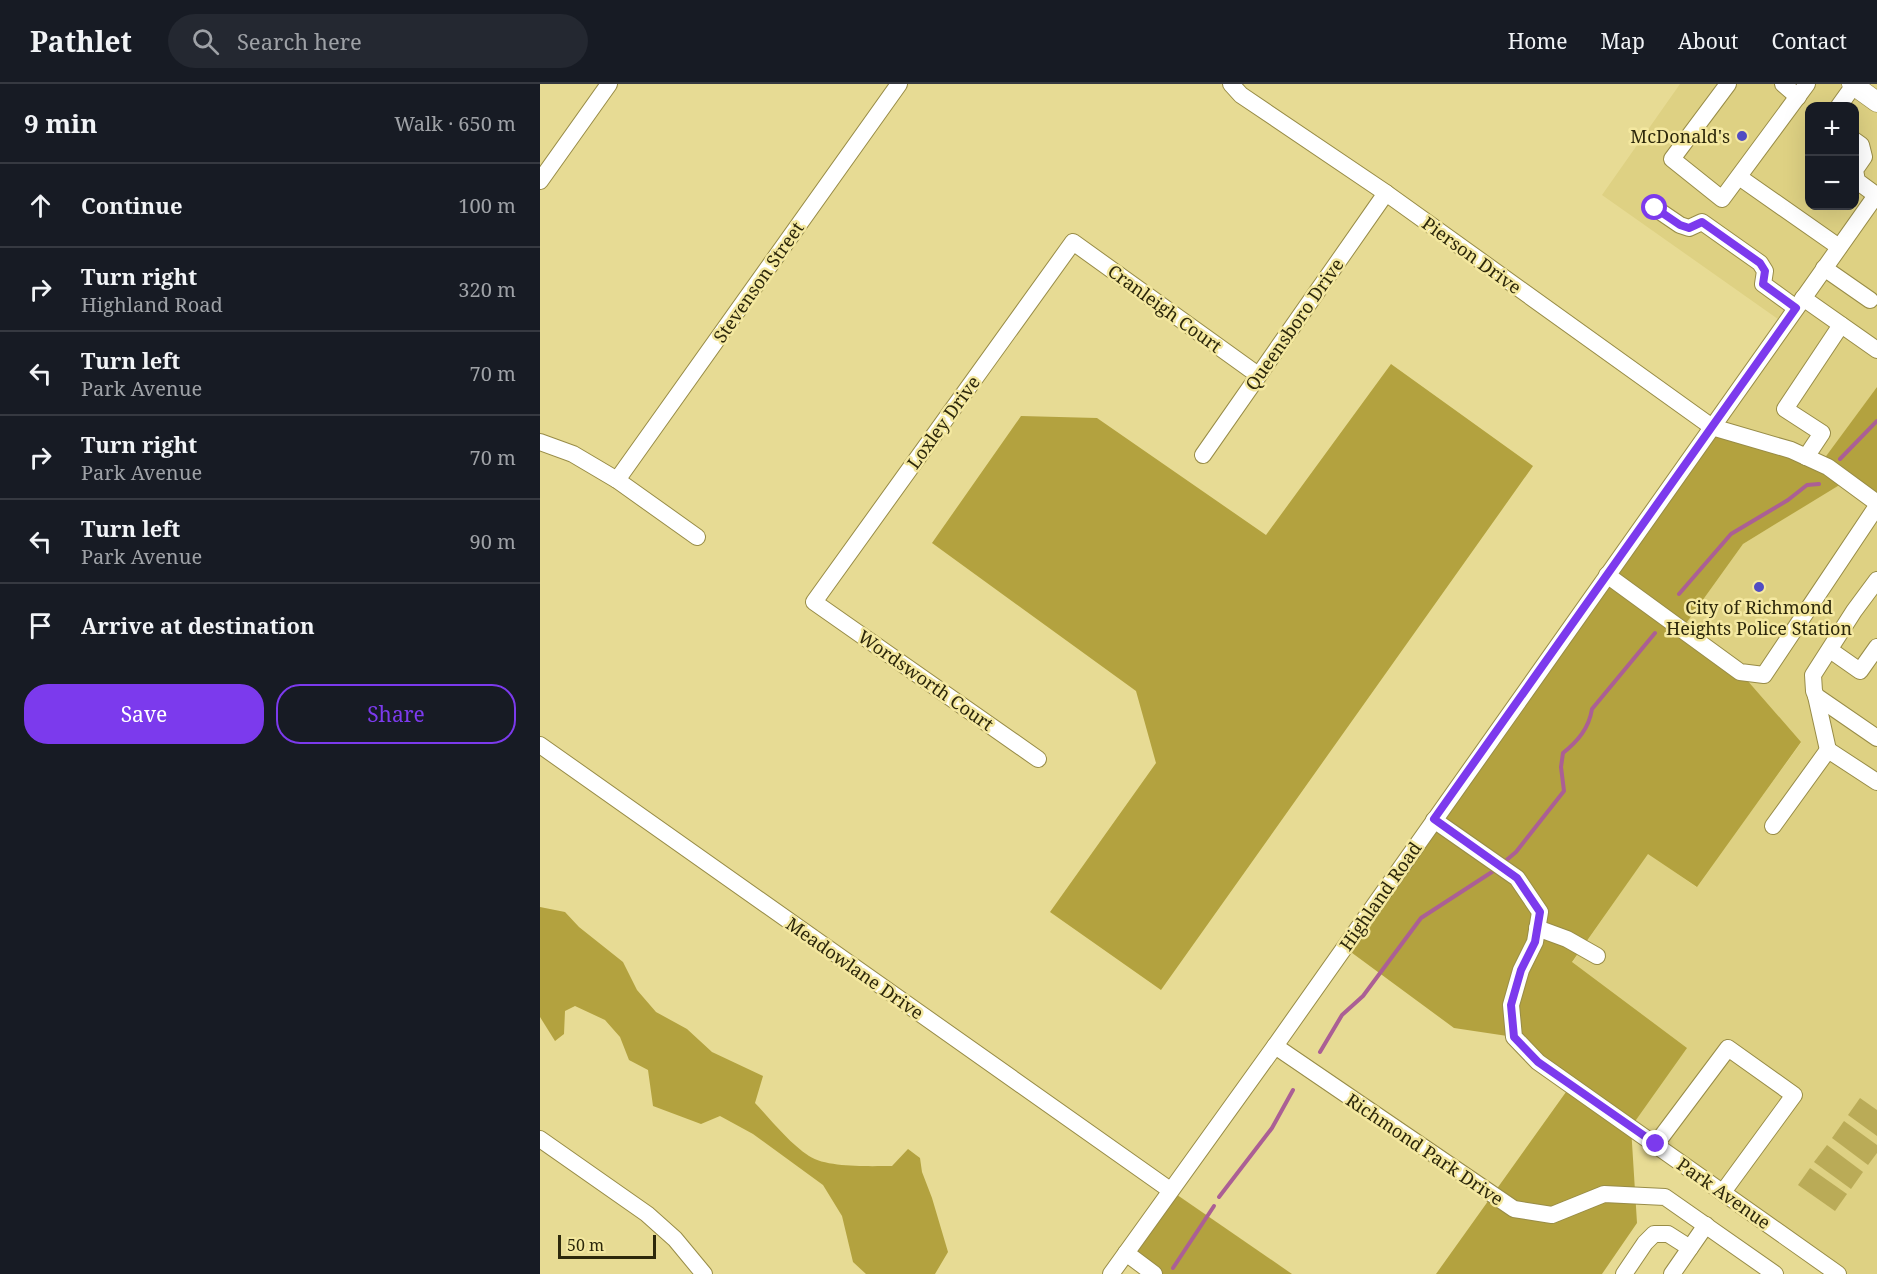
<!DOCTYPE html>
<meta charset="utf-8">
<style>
body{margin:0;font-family:"Noto Serif",serif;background:#242831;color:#f1f3f6}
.controls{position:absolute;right:18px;top:18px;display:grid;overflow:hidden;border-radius:12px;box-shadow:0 6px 24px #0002}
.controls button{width:54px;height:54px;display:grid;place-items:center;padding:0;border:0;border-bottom:2px solid #363941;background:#171b24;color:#f1f3f6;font:30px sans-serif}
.scale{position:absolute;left:18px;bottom:15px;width:98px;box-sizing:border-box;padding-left:6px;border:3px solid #2d280b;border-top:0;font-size:16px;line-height:21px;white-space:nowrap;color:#2d280b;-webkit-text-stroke:4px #f4e8a0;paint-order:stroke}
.stop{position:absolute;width:18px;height:18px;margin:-14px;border:4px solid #7c3aed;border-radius:50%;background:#fff}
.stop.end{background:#7c3aed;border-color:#fff;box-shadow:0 2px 6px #0008}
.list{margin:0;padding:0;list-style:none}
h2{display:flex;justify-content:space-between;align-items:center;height:78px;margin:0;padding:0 24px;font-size:26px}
h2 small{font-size:20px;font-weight:400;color:#9ea1a6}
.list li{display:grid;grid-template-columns:39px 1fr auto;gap:18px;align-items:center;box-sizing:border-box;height:84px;padding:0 24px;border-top:2px solid #363941}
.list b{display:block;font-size:22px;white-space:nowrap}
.list p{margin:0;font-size:20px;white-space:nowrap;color:#9ea1a6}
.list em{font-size:20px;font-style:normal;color:#9ea1a6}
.actions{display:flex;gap:12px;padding:18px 24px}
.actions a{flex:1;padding:14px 0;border:2px solid #7c3aed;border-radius:24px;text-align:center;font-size:21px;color:#7c3aed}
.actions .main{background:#7c3aed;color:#fff}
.icon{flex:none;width:33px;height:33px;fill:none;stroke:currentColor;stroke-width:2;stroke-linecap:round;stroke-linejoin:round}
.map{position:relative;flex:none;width:1337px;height:1190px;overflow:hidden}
header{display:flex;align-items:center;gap:36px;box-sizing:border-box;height:84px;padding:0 30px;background:#171b24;border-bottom:2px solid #363941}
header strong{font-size:28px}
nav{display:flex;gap:33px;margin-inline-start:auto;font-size:21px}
.search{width:420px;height:54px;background:#242831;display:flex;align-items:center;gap:15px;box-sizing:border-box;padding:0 21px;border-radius:33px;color:#9ea1a6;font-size:22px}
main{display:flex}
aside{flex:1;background:#171b24}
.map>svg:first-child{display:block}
.built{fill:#ded183;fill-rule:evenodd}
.green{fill:#baab57}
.forest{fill:#b3a23f}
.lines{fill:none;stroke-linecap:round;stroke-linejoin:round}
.stream{stroke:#ab5f95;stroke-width:4}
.minor-casing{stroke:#988c47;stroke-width:18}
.major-casing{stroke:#988c47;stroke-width:21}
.minor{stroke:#fff;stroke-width:16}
.major{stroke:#fff;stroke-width:20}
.route{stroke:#7c3aed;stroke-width:8}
.poi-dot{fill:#514cc3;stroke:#f4e8a0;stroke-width:2}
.labels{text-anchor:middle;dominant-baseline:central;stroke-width:5;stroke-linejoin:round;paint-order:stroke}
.poi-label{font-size:18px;fill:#2d280b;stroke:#f4e8a0;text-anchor:end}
.street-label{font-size:18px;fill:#2d280b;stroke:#f4e8a0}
</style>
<header>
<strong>Pathlet</strong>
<div class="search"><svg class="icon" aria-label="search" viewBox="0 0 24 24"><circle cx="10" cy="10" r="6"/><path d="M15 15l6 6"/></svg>Search here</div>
<nav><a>Home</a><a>Map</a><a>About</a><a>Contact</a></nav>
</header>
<main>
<aside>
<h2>9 min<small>Walk · 650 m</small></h2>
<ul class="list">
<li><svg class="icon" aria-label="ahead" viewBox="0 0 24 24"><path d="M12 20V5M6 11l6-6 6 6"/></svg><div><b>Continue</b></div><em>100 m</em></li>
<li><svg class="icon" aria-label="right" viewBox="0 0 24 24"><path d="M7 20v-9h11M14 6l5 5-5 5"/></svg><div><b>Turn right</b><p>Highland Road</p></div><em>320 m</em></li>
<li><svg class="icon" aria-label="left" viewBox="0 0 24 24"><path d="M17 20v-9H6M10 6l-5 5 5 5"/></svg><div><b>Turn left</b><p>Park Avenue</p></div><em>70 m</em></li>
<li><svg class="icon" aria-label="right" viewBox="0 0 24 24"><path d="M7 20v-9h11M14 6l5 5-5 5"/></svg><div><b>Turn right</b><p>Park Avenue</p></div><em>70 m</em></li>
<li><svg class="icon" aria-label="left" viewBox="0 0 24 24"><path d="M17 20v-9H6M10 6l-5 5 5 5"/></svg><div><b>Turn left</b><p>Park Avenue</p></div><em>90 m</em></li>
<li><svg class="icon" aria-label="arrive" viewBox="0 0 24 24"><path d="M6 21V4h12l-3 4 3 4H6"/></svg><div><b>Arrive at destination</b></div></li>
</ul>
<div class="actions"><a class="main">Save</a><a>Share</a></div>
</aside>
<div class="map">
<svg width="1337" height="1190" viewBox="0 0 1337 1190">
<rect width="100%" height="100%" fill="#e7db94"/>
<g class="built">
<path d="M1140,0H1337V303L1281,380L1172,343L1245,240L1062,111ZM1270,22H1314V122H1270Z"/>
<polygon points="1306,396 1337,419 1337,1190 1298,1190 1091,1043 1032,879 1108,769 1156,803 1261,659 1200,588 1142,545 1203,460"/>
</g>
<g class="green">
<polygon points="1320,1014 1337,1026 1337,1052 1308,1031"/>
<polygon points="1304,1037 1337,1061 1337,1069 1328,1081 1292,1054"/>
<polygon points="1287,1061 1323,1088 1311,1105 1274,1078"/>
<polygon points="1270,1084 1307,1110 1295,1127 1258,1101"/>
</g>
<g class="forest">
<polygon points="851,280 993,382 621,906 510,828 616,679 596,607 392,459 481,332 557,334 726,451"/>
<polygon points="1337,303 1337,419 1306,397 1203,460 1142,545 1200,588 1261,658 1157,803 1108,770 1032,878 1147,964 1091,1043 1097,1139 1062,1190 896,1190 1031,1001 974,953 914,944 804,863 1172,343 1281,379"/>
<path d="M0,823L25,828L39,843L83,878L97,906L116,928L147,945L172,968L223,992L215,1019C232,1037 249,1059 269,1072C287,1084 330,1082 352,1082L368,1065L380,1074L382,1088L392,1114L408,1168L395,1190H326L313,1178L302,1132L283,1101L213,1050L180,1032L161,1040L113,1022L108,986L89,976L80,953L65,936L35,922L25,927L24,950L15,957L0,933Z"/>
<polygon points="630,1106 752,1190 614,1190 586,1169"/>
</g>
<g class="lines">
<g class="stream">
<polyline points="1300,375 1337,337"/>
<polyline points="1139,510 1191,450 1248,416 1267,401 1279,400"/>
<path d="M963,779L976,768L1024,707L1021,683L1023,669C1038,657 1049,644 1052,625L1115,549"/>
<polyline points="780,968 802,931 823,912 881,834 955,786"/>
<polyline points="679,1113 732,1044 753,1006"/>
<polyline points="633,1184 674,1122"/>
</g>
<g class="minor-casing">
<g id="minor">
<polyline points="691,0 701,11 846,109 1172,343 1251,366 1288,383 1337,419"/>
<polyline points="1188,0 1132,75 1182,115 1267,0"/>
<polyline points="1243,0 1258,13"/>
<polyline points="1299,22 1314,1"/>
<polyline points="1314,56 1321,61 1324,73 1315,86 1317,97 1336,111"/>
<polyline points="1199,93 1299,163"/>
<polyline points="0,97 69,0"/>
<polyline points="1115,124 1140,141 1149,144 1162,138 1220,179 1225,187 1223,200 1256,224"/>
<polyline points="1284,184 1330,216"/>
<polyline points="1263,214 1337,266"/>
<polyline points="0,358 33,370 77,396 157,453"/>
<polyline points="663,371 846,109"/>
<polyline points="1266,373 1282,349 1245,325 1301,241"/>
<polyline points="77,396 359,0"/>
<polyline points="1067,491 1200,588 1224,591 1337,422"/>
<polyline points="1337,496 1314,527 1273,591 1274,607 1276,612 1337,654"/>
<polyline points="1290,566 1320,587 1337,563"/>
<polyline points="1276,612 1288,666"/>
<polyline points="0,661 630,1106"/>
<polyline points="498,675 274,518 533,158 718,291"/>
<polyline points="894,736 977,794 1000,828 995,858 981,886 971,921 974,953 998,978 1298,1190"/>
<polyline points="1233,742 1288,666 1337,698"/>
<polyline points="997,844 1027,855 1057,872"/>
<polyline points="735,962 974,1125 1012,1131 1064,1110 1125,1113 1235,1190"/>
<polyline points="0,1055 107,1130 135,1155 164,1190"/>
<polyline points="1116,1060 1188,964 1254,1011 1183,1108"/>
<polyline points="586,1169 614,1190"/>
<polyline points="571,1190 735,962 1337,110"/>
<polyline points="1084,1190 1105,1159 1114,1150 1128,1150 1150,1164"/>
<polyline points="1132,1190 1166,1141"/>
</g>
</g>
<g class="major-casing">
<polyline id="major" points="1312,0 1337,18"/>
</g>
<use href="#minor" class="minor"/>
<use href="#major" class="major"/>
</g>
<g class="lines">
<polyline class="route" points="1115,124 1140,141 1149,144 1162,138 1220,179 1225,187 1223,200 1256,224 894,735 977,794 1000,828 995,858 981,886 971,921 974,953 998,978 1116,1060"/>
</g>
<g class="poi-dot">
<circle cx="1202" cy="52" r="6"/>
<circle cx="1219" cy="503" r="6"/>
</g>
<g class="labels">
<g class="poi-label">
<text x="1190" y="52">McDonald's</text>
<text x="1219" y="523" text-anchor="middle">City of Richmond<tspan x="1219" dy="21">Heights Police Station</tspan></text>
</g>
<g class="street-label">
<text transform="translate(932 171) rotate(36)">Pierson Drive</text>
<text transform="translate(218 198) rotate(-55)">Stevenson Street</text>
<text transform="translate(625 224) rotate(36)">Cranleigh Court</text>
<text transform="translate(754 240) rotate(-55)">Queensboro Drive</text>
<text transform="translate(403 338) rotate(-54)">Loxley Drive</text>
<text transform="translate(386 596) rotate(35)">Wordsworth Court</text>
<text transform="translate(840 812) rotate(-55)">Highland Road</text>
<text transform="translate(315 884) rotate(35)">Meadowlane Drive</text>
<text transform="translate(885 1065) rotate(34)">Richmond Park Drive</text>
<text transform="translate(1184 1109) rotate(35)">Park Avenue</text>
</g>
</g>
</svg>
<div class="controls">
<button>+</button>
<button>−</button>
</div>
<div class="scale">50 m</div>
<div class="stop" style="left:1115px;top:124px"></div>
<div class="stop end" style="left:1116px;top:1060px"></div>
</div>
</main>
